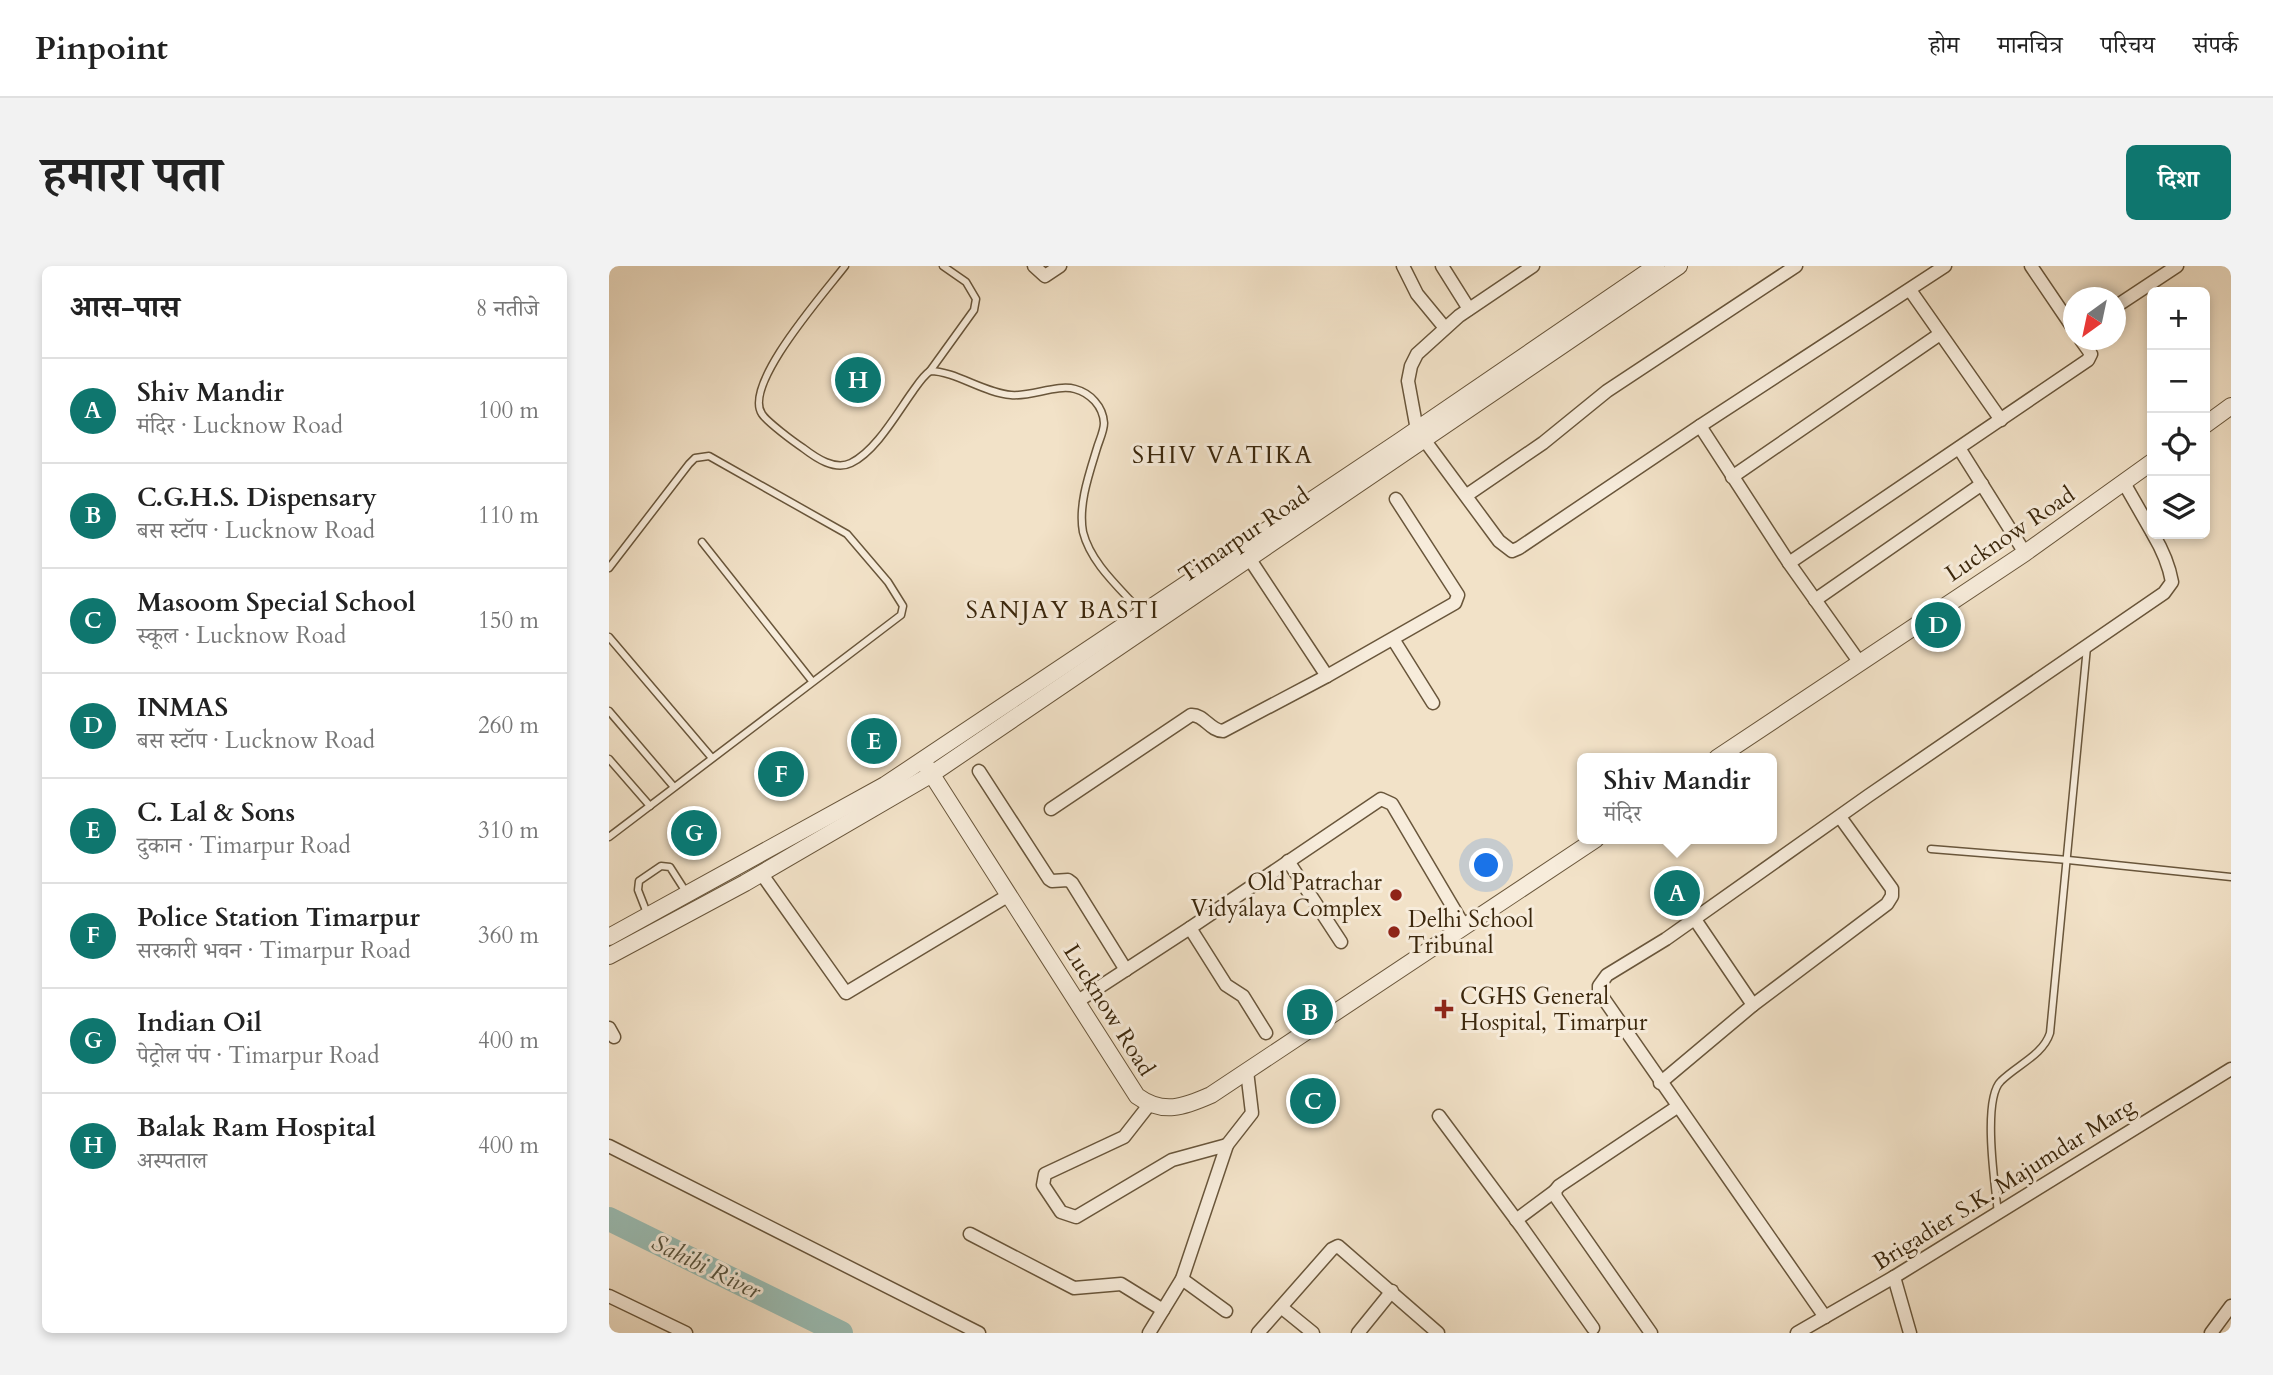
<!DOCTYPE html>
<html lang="hi">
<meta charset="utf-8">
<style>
body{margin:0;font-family:Cardo,"Noto Serif Devanagari",serif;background:#f2f2f2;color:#222}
.controls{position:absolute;right:21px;top:21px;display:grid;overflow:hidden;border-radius:10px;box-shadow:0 4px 10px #0003}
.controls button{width:63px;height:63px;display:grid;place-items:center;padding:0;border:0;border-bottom:2px solid #e0e0e0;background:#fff;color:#222;font:35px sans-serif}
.compass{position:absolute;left:1454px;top:21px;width:63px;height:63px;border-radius:50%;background:#fff;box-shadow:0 4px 10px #0003;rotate:213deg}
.you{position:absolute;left:878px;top:600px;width:24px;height:24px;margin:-18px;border:5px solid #fff;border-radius:50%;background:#1a73e8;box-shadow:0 0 0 10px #1a73e833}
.badge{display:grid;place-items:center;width:46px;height:46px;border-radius:50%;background:#0f766e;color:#fff;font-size:23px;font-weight:700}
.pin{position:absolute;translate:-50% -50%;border:4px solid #fff;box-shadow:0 2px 7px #0006}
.popup{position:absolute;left:968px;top:487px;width:200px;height:91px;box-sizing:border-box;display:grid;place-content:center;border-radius:10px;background:#fff;filter:drop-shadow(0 2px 5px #0005);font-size:23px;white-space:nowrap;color:#767676}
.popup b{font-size:26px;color:#222}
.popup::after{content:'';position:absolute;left:50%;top:100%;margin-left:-14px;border:14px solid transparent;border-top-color:#fff}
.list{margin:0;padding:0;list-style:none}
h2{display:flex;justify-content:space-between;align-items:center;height:91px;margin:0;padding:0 28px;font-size:30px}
h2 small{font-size:23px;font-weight:400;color:#767676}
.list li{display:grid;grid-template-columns:46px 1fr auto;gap:21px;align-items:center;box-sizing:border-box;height:105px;padding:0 28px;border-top:2px solid #e0e0e0}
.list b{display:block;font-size:26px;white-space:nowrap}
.list p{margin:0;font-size:23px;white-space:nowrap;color:#767676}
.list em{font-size:23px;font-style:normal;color:#767676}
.icon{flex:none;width:38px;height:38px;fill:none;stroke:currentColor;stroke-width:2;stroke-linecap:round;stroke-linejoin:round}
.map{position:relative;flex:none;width:1622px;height:1067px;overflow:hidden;border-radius:10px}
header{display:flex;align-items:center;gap:42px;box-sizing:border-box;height:98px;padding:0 35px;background:#fff;border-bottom:2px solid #e0e0e0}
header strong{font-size:33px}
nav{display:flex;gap:38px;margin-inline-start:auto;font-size:24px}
.intro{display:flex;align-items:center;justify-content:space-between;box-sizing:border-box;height:168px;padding:0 42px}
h1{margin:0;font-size:49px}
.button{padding:18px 32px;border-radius:10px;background:#0f766e;color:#fff;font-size:24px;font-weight:700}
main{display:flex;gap:42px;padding:0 42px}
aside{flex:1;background:#fff;border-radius:10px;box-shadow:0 4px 10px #0003}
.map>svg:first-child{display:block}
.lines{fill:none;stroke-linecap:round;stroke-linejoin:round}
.river{stroke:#9bbeb5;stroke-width:24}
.service-casing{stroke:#69563b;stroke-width:9}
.minor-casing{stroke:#69563b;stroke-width:15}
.tertiary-casing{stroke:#69563b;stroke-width:18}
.service{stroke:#f7ecdb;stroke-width:6}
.minor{stroke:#f7ecdb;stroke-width:12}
.tertiary{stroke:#f7ecdb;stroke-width:16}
.poi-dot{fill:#8f2418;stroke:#f7ecdb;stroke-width:2.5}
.labels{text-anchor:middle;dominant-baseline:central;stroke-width:6;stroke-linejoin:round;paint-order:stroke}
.street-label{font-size:23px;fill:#3b270c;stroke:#f7ecdb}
.poi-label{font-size:23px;fill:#3b270c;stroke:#f7ecdb;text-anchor:start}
.neighbourhood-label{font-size:24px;letter-spacing:2px;fill:#3b270c;stroke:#f7ecdb}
.water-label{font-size:24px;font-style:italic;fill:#58543f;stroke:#f7ecdb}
</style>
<header>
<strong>Pinpoint</strong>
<nav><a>होम</a><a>मानचित्र</a><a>परिचय</a><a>संपर्क</a></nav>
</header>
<div class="intro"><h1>हमारा पता</h1><a class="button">दिशा</a></div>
<main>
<aside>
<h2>आस-पास<small>8 नतीजे</small></h2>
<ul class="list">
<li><span class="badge">A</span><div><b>Shiv Mandir</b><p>मंदिर · Lucknow Road</p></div><em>100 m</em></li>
<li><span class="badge">B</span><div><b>C.G.H.S. Dispensary</b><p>बस स्टॉप · Lucknow Road</p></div><em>110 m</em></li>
<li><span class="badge">C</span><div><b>Masoom Special School</b><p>स्कूल · Lucknow Road</p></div><em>150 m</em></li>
<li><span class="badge">D</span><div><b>INMAS</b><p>बस स्टॉप · Lucknow Road</p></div><em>260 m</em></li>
<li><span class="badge">E</span><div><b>C. Lal &amp; Sons</b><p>दुकान · Timarpur Road</p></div><em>310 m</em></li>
<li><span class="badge">F</span><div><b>Police Station Timarpur</b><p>सरकारी भवन · Timarpur Road</p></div><em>360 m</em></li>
<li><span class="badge">G</span><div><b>Indian Oil</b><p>पेट्रोल पंप · Timarpur Road</p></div><em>400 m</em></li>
<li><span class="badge">H</span><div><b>Balak Ram Hospital</b><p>अस्पताल</p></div><em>400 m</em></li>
</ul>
</aside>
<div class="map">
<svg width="1622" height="1067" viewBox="0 0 1622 1067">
<rect width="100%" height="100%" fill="#f2e2c8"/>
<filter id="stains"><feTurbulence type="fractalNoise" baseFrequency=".00286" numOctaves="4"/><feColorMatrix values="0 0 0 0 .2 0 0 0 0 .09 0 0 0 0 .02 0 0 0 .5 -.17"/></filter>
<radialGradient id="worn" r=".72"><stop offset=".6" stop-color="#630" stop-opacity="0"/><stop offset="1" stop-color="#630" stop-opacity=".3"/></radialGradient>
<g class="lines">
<polyline class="river" points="0,953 232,1067"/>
<g class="service-casing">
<g id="service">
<path d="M236,0C217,25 133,119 153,148C158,156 185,176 194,182C207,192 226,205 242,197C267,185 288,147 304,125C309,118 314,110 321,105C346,105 375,127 402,129C422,131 448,118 466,123C481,127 494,140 495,157C495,165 490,175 488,182C480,208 469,239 474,266C482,298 512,323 533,347"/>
<polyline points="321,105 365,44 367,33 357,16 334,0"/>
<polyline points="93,276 203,415"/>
<polyline points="0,302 80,198 86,192 100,190 238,268 279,316 294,340 292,349 0,571"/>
<polyline points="0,371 103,492"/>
<polyline points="0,445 65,521"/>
<polyline points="0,493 41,540"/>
<polyline points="1322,583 1459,594 1622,611"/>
<polyline points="38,647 29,624 30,615 52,600 61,601 77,626"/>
<path d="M1389,947C1386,920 1373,833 1392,815C1408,799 1434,789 1441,767L1478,381"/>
</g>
</g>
<g class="minor-casing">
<g id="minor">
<polyline points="425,0 436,10 451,0"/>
<polyline points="794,0 808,28 836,62"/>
<polyline points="833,0 860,43"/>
<polyline points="924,0 850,50 808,88 802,100 799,115 808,164 890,275 903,285 910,282 1091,160 1336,0"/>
<polyline points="1422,0 1464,62"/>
<polyline points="1301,24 1392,154"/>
<polyline points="1506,41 1568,0"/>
<polyline points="1091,160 1180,297 1251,397"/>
<polyline points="1350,182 1416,287"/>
<polyline points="1123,211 1331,68"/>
<polyline points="1515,217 1543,266"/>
<polyline points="858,229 934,177 998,125 1187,0"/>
<polyline points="640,292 718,410"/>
<polyline points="1180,297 1479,94 1482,88 1472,74"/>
<polyline points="1206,334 1373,218"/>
<polyline points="784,373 824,437"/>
<polyline points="370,505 440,613 443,615 459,614 463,617 517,704"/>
<path d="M442,543L582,449C595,448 601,465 614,465L718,410L846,337L849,329L787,233"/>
<polyline points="679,595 732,676"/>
<polyline points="152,607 237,727 400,629"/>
<polyline points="1085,652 1144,739"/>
<polyline points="581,662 617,719 634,730 657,767"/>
<polyline points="469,735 581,662 772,533 783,538 855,660"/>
<polyline points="0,762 5,771"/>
<polyline points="1051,817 1144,739 1278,638 1283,630 1283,623 1231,551"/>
<polyline points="830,850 914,963 984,1062"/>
<polyline points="618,879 643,847 638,805"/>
<polyline points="0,880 370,1067"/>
<polyline points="907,954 946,925"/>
<polyline points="361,968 465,1022 512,1018 554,1044"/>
<polyline points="1285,1011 1301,1067"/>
<polyline points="573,1013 617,1045"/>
<polyline points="0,1030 77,1067"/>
<polyline points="672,1041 704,1067"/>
<path d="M1216,1051L990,726V720L998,709L1057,673L1259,530L1555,327L1563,316C1560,299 1553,283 1544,268"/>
<polyline points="540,1067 573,1013 618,879 563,894 467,951 452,946 434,919 436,908 515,871 540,839"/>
<polyline points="649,1067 723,983 729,980 829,1067"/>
<polyline points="749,1067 783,1025"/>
<polyline points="1042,1067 947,931 946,925 950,920 1068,841"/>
<polyline points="1188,1067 1285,1011 1622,803"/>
<polyline points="1602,1067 1622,1040"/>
</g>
</g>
<g class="tertiary-casing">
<g id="tertiary">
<polyline points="1596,159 1622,140"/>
<polyline points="1108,492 1416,287 1543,196"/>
<path d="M318,501L528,830C554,849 575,841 602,829L987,573"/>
<polyline points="0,671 276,519 791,175 1047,0"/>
<polyline points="0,690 136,617 323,508 1070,0"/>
</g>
</g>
<use href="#service" class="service"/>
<use href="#minor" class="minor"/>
<use href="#tertiary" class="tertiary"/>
</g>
<g class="poi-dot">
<circle cx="787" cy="629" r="7"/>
<circle cx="785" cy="666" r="7"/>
<path d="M831.5 732.5h7v7h7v7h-7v7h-7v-7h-7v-7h7z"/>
</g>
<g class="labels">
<g class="street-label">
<text transform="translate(1401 268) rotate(-34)">Lucknow Road</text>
<text transform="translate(635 269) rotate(-34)">Timarpur Road</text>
<text transform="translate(500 744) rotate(58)">Lucknow Road</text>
<text transform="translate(1395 918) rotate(-32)">Brigadier S.K. Majumdar Marg</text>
</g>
<g class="poi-label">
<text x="773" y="616" text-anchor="end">Old Patrachar<tspan x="773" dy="26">Vidyalaya Complex</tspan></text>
<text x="799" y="653">Delhi School<tspan x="799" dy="26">Tribunal</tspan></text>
<text x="851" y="730">CGHS General<tspan x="851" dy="26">Hospital, Timarpur</tspan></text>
</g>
<g class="neighbourhood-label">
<text x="614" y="189">SHIV VATIKA</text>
<text x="454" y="344">SANJAY BASTI</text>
</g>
<g class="water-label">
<text transform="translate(97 1001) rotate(26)">Sahibi River</text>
</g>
</g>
<rect width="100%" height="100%" filter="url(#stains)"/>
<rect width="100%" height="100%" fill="url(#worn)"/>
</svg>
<div class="controls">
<button>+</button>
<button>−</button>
<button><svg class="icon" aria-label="locate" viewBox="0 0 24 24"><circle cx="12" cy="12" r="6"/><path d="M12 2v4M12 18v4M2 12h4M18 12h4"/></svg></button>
<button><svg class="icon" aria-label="layers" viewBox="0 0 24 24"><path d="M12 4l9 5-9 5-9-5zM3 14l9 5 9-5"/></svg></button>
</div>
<svg class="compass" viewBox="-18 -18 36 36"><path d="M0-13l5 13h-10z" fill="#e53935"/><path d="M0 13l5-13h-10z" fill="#767676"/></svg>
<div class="you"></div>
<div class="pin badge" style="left:1068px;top:627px">A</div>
<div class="popup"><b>Shiv Mandir</b>मंदिर</div>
<div class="pin badge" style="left:701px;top:746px">B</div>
<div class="pin badge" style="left:704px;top:835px">C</div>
<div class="pin badge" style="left:1329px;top:359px">D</div>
<div class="pin badge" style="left:265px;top:475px">E</div>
<div class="pin badge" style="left:172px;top:508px">F</div>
<div class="pin badge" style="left:85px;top:567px">G</div>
<div class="pin badge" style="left:249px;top:114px">H</div>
</div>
</main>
